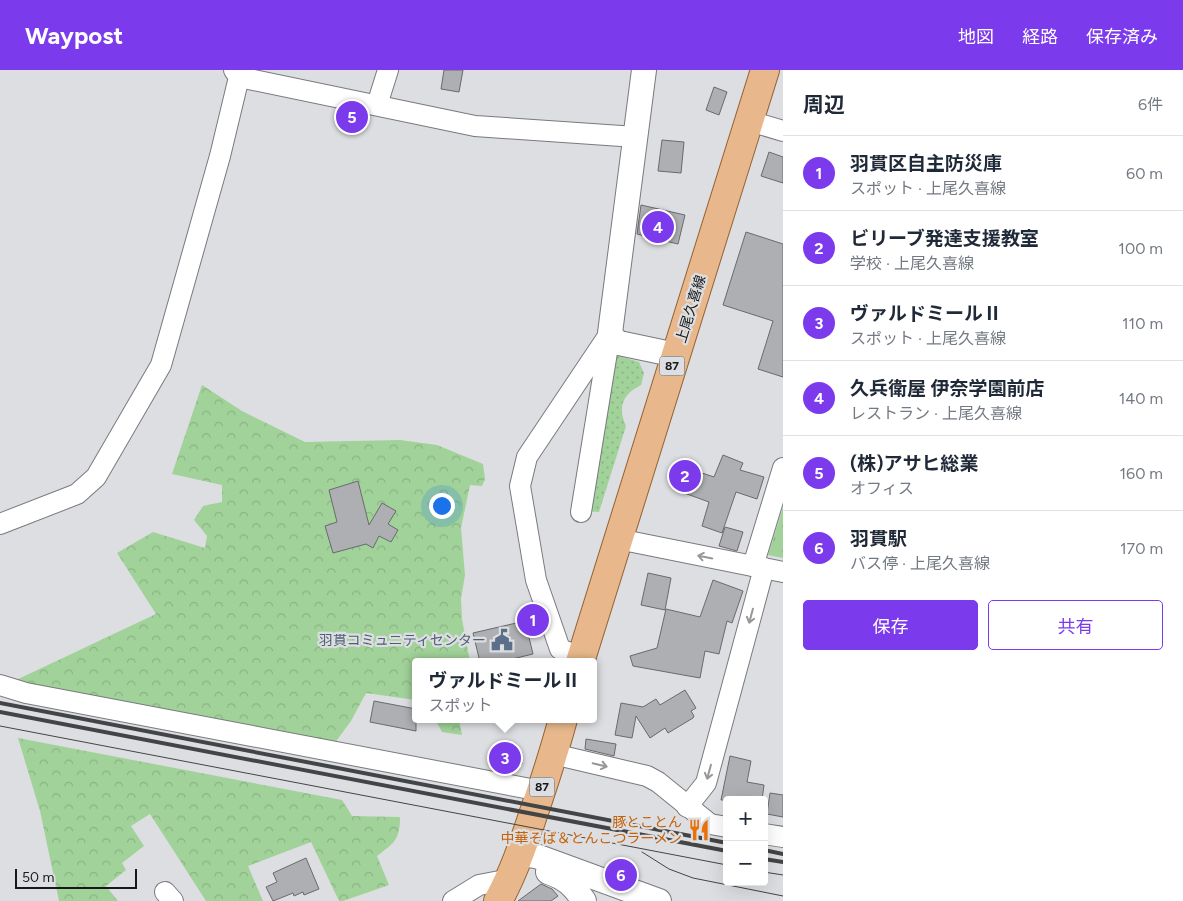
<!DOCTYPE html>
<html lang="ja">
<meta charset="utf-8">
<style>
body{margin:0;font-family:Figtree,"Noto Sans JP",sans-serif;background:#f2f2f3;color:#1f2937}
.controls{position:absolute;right:15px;bottom:15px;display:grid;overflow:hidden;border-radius:5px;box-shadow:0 5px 20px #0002}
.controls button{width:45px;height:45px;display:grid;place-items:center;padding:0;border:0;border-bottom:1px solid #e0e1e3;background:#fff;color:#1f2937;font:25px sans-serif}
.scale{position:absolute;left:15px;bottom:12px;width:122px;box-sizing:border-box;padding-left:5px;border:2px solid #181819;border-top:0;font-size:14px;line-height:18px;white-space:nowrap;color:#181819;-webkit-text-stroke:4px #dcdee1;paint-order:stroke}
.you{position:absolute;left:441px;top:435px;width:18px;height:18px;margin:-12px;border:4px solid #fff;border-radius:50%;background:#1a73e8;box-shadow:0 0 0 8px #1a73e833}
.badge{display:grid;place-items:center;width:32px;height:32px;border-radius:50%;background:#7c3aed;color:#fff;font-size:16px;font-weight:700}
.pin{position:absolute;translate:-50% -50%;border:2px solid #fff;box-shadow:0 1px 5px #0006}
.popup{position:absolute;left:412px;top:588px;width:185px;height:65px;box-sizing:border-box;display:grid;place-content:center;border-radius:5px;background:#fff;filter:drop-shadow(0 1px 4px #0005);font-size:16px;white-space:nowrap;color:#747a83}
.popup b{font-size:19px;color:#1f2937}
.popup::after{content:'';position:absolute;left:50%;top:100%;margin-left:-10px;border:10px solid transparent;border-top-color:#fff}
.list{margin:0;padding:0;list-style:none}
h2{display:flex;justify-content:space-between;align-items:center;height:65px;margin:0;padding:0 20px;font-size:21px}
h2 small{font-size:16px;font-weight:400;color:#747a83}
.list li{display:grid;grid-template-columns:32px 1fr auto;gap:15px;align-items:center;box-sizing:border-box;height:75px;padding:0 20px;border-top:1px solid #e0e1e3}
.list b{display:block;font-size:19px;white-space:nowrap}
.list p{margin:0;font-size:16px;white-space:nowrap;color:#747a83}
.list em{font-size:16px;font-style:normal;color:#747a83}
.actions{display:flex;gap:10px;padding:15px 20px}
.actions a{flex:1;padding:11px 0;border:1px solid #7c3aed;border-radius:5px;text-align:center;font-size:18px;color:#7c3aed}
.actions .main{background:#7c3aed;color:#fff}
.map{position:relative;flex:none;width:783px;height:831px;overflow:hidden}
header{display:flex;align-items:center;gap:30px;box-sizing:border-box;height:70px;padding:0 25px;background:#7c3aed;color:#fff}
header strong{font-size:24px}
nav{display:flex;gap:28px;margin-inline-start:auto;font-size:18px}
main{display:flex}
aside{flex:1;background:#fff}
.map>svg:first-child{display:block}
.grass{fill:url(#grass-dots)}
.forest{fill:url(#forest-crowns)}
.park{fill:url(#park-tufts)}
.building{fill:#aeafb2;stroke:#6a6a6e}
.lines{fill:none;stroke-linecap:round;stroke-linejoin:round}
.minor-casing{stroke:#797a7d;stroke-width:22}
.tertiary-casing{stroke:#797a7d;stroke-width:26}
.primary-casing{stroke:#956132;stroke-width:30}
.minor{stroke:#fff;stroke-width:20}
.tertiary{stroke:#fff;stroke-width:24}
.primary{stroke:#e8b88c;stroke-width:28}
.tram{stroke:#434445;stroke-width:1}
.rail{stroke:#434445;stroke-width:4}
.oneway{stroke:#979798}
.labels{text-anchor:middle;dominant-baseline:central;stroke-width:4.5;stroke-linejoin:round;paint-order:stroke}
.shield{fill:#dcdee1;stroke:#535355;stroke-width:1}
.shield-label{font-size:12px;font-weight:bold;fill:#181819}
.street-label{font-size:14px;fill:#181819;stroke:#dcdee1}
.service-label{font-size:14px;fill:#4e5e75;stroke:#dcdee1;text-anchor:end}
.food-label{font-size:14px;fill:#c56008;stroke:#dcdee1;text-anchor:end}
</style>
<header>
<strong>Waypost</strong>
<nav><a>地図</a><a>経路</a><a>保存済み</a></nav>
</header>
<main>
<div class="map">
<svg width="783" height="831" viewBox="0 0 783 831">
<defs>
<pattern id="grass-dots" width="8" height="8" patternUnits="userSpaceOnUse" patternTransform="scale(1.25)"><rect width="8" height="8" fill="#a1d299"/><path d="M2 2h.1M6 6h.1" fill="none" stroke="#8ab483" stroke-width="1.8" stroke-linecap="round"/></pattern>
<pattern id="forest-crowns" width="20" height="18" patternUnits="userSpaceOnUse" patternTransform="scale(1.25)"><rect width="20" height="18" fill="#a1d299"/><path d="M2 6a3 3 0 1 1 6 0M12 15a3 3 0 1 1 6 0" fill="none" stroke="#8ab483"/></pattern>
<pattern id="park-tufts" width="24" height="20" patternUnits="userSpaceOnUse" patternTransform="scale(1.25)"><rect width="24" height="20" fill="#a1d299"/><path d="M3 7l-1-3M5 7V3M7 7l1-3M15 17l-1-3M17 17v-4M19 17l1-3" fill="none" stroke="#8ab483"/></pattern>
</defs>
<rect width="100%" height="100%" fill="#dcdee1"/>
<path class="grass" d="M613,284L639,292L644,303L641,315C623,324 617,337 626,356L599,442L587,441Z"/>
<g class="forest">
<polygon points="202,315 242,341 305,372 400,370 437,375 483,394 485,409 482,416 470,415 461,458 465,505 461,529 462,549 470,592 416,592 416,630 366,623 351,651 334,674 14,611 156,544 117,483 153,462 205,478 207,466 194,450 203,436 222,432 222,415 172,404"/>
<polygon points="435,649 459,649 462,665 442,662"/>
<path d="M18,668L342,730L352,746L400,747C400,770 394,773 377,786L389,815L343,831H339L311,772L248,796L263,831H206L150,744L131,756L144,776L122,793L126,800L106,816L118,831H59L40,741Z"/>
</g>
<polygon class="park" points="783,437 783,488 768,485"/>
<g class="building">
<polygon points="444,0 463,0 459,22 441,19"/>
<polygon points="714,17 727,22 719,45 706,40"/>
<polygon points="338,40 366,45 363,57 335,52"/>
<polygon points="662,70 684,72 681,103 658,101"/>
<polygon points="769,82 783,87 783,113 761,106"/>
<polygon points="641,135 685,145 678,174 637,164"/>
<polygon points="746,162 783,174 783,307 758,299 773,251 723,235"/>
<polygon points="723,385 743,393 740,400 764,407 757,429 736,422 722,463 702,456 709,432 676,420 684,397 714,407"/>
<polygon points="358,411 369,455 382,433 396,441 388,454 398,460 391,472 379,466 373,478 366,474 333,483 325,456 337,452 329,420"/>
<polygon points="725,457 743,462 737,481 719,476"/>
<polygon points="648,503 671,508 665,540 641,535"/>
<polygon points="713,510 743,521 732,553 727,551 719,584 705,581 700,608 633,596 630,586 657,578 666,539 700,547"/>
<polygon points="525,551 533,584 508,590 509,592 480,592 473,563"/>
<polygon points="685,620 696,638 691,641 694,646 693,648 668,663 665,658 650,668 636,646 632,668 615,665 621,633 643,637 656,629 660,635"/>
<polygon points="374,631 416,639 416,661 370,652"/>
<polygon points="586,669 616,674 614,686 585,679"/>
<polygon points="516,674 522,694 499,701 494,700 489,682"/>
<polygon points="730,686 751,691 747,712 764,715 762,730 721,730"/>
<polygon points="770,723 783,725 783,747 767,744"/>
<polygon points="306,788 319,819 304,825 303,822 294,826 293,823 273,831 266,817 277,812 273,803"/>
<polygon points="541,814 552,819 558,826 551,831 518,831"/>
</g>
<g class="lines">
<g class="minor-casing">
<g id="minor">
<polyline points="239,7 475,56 636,67"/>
<polyline points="377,35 388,0"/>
<polyline points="750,51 783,61"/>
<polyline points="581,442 609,270"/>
<polyline points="0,454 77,424 96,407 161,295 220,86 239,7 234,0"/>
<polyline points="618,469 783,502"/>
<polyline points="753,496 783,398"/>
<polyline points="581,587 560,579 536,510 520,416 527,387 610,263"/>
<polyline points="0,615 26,623 541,721"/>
<polyline points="553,684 647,706 658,712 710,754 727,757"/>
<polyline points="687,737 706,713 764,498"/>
<polyline points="764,764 783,767"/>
<polyline points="165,822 173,831"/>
<polyline points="453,831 479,815 510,809"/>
</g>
</g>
<g class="tertiary-casing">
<g id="tertiary">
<polyline points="644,0 610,263 614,269 619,273 676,285"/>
<polyline points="519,784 536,786 659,831"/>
<path d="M548,802C566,808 574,816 584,831"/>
</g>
</g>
<g class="primary-casing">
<g id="primary">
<polyline points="580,592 765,0"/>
<path d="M498,831C513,804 523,775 533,745C544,713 554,682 563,649"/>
</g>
</g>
<use href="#minor" class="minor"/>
<use href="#tertiary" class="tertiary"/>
<use href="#primary" class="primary"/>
<g class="tram">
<polyline points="0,656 727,795"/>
<polyline points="642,782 669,799 693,808 783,826"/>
<polyline points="764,802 783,805"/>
</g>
<g class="rail">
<polyline points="0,633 727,773"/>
<polyline points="0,642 727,781"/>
<polyline points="764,780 783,784"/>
<polyline points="764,789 783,792"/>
</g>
</g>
<defs><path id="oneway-shaft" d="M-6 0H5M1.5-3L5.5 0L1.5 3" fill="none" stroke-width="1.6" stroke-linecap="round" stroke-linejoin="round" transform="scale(1.25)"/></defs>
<g class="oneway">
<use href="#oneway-shaft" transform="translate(705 487) rotate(-169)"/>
<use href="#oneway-shaft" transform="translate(751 546) rotate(105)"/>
<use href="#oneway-shaft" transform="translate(600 695) rotate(13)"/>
<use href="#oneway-shaft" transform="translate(709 702) rotate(105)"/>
</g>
<defs>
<g id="civic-bare" transform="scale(1.725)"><path d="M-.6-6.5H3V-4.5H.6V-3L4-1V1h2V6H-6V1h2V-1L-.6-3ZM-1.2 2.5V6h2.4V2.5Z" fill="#5c6f8a" stroke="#dcdee1" stroke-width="2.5" paint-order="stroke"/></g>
<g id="restaurant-bare" transform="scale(1.725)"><path d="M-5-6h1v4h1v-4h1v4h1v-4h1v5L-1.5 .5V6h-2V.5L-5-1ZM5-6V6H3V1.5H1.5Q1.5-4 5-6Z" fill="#e8710a" stroke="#dcdee1" stroke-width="2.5" paint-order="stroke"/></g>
</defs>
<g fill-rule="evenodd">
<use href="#civic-bare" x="502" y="570"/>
<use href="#restaurant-bare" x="699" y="760"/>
</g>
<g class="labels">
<g class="shield">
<rect x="659.5" y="286.5" width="25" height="19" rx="4"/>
<rect x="529.5" y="707.5" width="25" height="19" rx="4"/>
</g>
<g class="shield-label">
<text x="672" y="296">87</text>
<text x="542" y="717">87</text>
</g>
<g class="street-label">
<text transform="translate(691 239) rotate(-73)">上尾久喜線</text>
</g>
<g class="service-label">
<text x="486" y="570">羽貫コミュニティセンター</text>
</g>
<g class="food-label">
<text x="682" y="752">豚とことん<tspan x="682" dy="16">中華そば＆とんこつラーメン</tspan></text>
</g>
</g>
</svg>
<div class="controls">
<button>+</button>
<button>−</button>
</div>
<div class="scale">50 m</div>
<div class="you"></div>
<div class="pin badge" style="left:533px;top:550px">1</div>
<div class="pin badge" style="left:685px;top:406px">2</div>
<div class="pin badge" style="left:505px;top:688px">3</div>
<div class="popup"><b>ヴァルドミールⅡ</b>スポット</div>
<div class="pin badge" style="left:658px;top:157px">4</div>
<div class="pin badge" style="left:352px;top:47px">5</div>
<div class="pin badge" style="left:621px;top:805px">6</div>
</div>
<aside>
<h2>周辺<small>6件</small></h2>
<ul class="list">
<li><span class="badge">1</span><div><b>羽貫区自主防災庫</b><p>スポット · 上尾久喜線</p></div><em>60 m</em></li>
<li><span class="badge">2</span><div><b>ビリーブ発達支援教室</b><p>学校 · 上尾久喜線</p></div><em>100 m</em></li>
<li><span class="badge">3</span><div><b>ヴァルドミールⅡ</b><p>スポット · 上尾久喜線</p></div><em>110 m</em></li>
<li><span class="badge">4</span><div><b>久兵衛屋 伊奈学園前店</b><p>レストラン · 上尾久喜線</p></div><em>140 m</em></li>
<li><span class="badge">5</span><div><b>(株)アサヒ総業</b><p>オフィス</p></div><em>160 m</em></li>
<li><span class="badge">6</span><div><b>羽貫駅</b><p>バス停 · 上尾久喜線</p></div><em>170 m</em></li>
</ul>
<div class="actions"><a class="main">保存</a><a>共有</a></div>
</aside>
</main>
